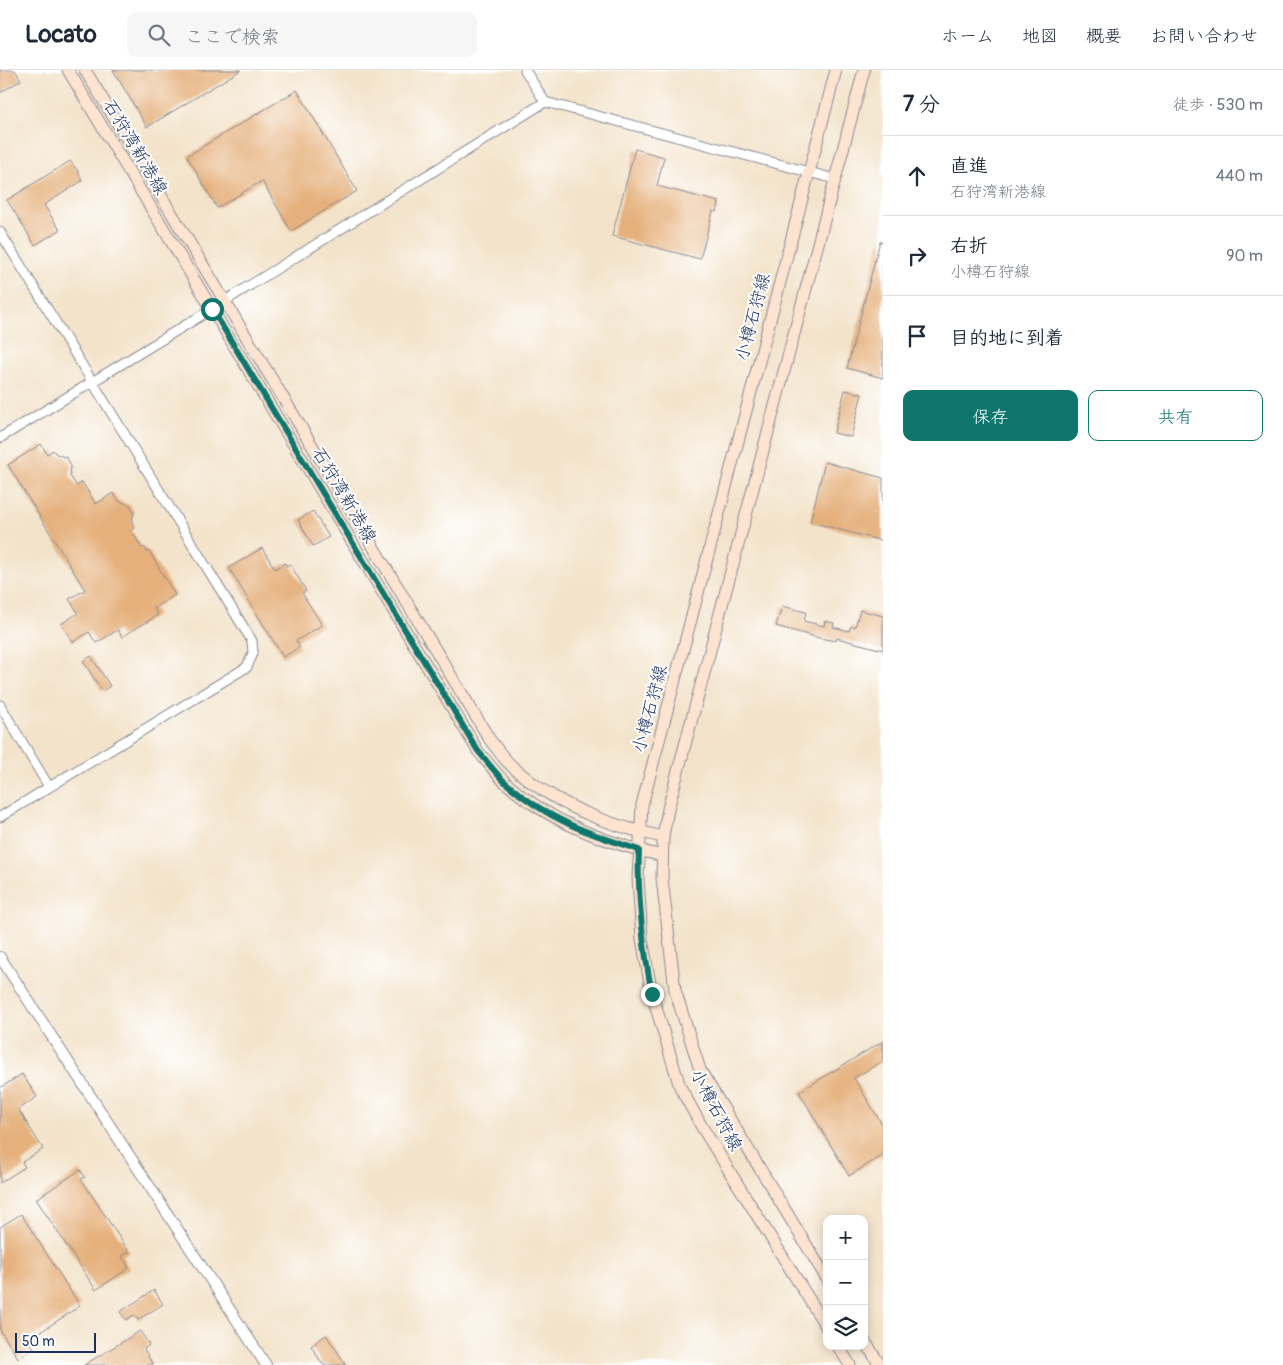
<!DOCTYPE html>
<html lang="ja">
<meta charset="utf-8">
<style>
body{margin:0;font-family:Pangolin,"Klee One",sans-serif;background:#f6f6f7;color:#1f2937}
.controls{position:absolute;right:15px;bottom:15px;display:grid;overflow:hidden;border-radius:10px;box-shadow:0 2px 12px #0003}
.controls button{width:45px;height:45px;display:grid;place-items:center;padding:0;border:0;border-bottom:1px solid #e0e1e3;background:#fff;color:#1f2937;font:25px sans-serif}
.scale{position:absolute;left:15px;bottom:12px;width:81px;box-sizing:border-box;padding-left:5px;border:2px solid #1b2f5e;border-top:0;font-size:14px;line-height:18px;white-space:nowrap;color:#1b2f5e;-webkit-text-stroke:4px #fff;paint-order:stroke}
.stop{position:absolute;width:15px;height:15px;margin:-11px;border:4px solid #0f766e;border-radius:50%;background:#fff}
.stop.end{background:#0f766e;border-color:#fff;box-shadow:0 1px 5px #0008}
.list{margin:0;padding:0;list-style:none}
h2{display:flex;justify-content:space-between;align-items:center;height:65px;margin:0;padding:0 20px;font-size:21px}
h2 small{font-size:16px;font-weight:400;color:#747a83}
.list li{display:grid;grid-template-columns:32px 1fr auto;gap:15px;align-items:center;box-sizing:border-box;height:80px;padding:0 20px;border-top:1px solid #e0e1e3}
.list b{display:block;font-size:19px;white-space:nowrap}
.list p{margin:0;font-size:16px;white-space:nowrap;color:#747a83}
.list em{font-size:16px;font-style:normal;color:#747a83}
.actions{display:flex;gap:10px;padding:15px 20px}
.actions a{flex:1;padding:11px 0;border:1px solid #0f766e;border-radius:10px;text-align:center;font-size:18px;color:#0f766e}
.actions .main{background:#0f766e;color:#fff}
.icon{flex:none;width:28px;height:28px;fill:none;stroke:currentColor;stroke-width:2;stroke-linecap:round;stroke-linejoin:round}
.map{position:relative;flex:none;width:883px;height:1295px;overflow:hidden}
header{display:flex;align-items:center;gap:30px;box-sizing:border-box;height:70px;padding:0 25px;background:#fff;border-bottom:1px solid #e0e1e3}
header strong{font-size:24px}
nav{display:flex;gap:28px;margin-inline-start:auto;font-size:18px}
.search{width:350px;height:45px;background:#f6f6f7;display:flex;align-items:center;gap:12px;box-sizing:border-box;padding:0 18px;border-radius:10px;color:#747a83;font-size:19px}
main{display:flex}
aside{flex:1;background:#fff}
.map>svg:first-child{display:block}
.building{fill:#e5b07c}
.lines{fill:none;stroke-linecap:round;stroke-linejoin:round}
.minor-casing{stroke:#878994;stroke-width:11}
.tertiary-casing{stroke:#878994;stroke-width:12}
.secondary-casing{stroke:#878994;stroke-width:13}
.minor{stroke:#fff;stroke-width:9}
.tertiary{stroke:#fff;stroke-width:10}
.secondary{stroke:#fde4d1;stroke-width:11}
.route{stroke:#0f766e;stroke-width:6}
.labels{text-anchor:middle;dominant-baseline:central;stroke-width:4;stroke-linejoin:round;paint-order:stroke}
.street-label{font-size:18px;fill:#1b2f5e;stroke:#fff}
</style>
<header>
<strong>Locato</strong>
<div class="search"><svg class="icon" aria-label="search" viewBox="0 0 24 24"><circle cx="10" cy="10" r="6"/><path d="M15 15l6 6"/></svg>ここで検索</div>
<nav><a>ホーム</a><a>地図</a><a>概要</a><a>お問い合わせ</a></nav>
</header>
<main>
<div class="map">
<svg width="883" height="1295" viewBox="0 0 883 1295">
<rect width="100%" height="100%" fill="#fff"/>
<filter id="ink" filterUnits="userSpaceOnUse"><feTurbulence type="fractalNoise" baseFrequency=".02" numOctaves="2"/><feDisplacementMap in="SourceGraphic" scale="10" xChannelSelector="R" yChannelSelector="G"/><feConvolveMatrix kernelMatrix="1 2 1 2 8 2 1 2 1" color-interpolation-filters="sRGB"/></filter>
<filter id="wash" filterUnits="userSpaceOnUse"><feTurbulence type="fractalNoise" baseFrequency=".0096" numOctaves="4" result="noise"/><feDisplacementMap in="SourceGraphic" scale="20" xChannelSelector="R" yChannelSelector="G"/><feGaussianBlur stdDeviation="1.12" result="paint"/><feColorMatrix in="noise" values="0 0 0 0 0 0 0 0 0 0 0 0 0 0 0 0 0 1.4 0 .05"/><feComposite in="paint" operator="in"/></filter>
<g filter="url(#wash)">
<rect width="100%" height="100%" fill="#f3e3ca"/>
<g id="blocks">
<g class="building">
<polygon points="0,0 15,0 21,10 0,23"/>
<polygon points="113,0 241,0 147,57"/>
<polygon points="297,20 357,121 291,161 262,111 217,138 187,86"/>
<polygon points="635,79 664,87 657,116 719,132 717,142 713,141 700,189 612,166"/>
<polygon points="70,91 78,101 82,111 44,135 60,160 35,175 7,130"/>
<polygon points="880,171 883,172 883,308 847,298"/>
<polygon points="845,320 862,324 851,367 834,363"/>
<polygon points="41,374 47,384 53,380 56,384 67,388 71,396 70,406 77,416 82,412 96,434 113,423 119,431 130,435 134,442 132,452 135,458 131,460 142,478 144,477 147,482 149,481 175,525 154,538 158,545 122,567 118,560 96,573 89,562 73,572 61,554 78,543 69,529 85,520 8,395"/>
<polygon points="825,392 883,408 883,471 810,452"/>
<polygon points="313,441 329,467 313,476 298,450"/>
<polygon points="262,478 275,499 285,493 286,496 290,494 306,521 302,523 322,555 296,571 300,577 283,587 229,498"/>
<polygon points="782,536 806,542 804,551 824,556 825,551 834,553 833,557 849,561 851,556 855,557 860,540 883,546 883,580 837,568 836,571 819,568 776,556"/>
<polygon points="91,586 110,616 102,621 83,591"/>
<polygon points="883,971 883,991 854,1008 883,1056 883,1085 849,1106 799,1022"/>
<polygon points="22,1004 37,1027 18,1039 43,1079 22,1092 25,1097 0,1113 0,1018"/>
<polygon points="80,1100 85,1107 81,1109 129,1182 122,1186 129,1198 96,1220 36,1129"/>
<polygon points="21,1144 80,1236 28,1270 34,1278 18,1288 0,1260 0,1157"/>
<polygon points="154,1220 163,1234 138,1250 134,1245 126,1250 120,1242"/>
<polygon points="140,1261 149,1275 144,1279 153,1295 84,1295"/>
<polygon points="326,1265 337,1281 346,1295 323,1295 311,1276"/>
</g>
</g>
</g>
<g filter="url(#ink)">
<use href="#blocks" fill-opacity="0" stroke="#878994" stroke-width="1"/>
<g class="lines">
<g class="minor-casing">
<g id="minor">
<polyline points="525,0 545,32 835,109"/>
<polyline points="0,162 252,571 253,583 247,597 0,747"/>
<polyline points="0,368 212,239 545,32"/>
<polyline points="0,635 49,717"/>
</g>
</g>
<g class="tertiary-casing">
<polyline id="tertiary" points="0,887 266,1295"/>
</g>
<g class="secondary-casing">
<g id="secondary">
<path d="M68,0L478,681C487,691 496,704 506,713C551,753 605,772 662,786"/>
<path d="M85,0L490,670C498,680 505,691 515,699C557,736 609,756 663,767"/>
<polyline points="827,1209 700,1000 675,920 662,808 663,767 668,739 864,0"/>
<polyline points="827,1258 702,1057 680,1017 652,924 642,869 638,808 642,735 836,0"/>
<polyline points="864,1270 880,1295"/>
<polyline points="838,1276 850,1295"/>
</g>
</g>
<use href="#minor" class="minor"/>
<use href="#tertiary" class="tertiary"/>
<use href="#secondary" class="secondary"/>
</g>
</g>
<g class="lines" filter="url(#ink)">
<path class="route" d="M212,239L478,681C487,691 496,704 506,713C548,750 587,763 639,780C637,829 643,876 652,924"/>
</g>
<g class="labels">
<g class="street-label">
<text transform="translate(135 77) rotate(59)">石狩湾新港線</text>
<text transform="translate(753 247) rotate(-75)">小樽石狩線</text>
<text transform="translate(344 425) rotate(59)">石狩湾新港線</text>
<text transform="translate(650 639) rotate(-75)">小樽石狩線</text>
<text transform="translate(716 1040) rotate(62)">小樽石狩線</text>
</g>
</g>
</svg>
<div class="controls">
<button>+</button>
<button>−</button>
<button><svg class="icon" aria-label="layers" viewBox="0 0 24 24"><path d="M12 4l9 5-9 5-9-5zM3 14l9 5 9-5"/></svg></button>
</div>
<div class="scale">50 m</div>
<div class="stop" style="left:212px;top:239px"></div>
<div class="stop end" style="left:652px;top:924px"></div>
</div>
<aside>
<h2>7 分<small>徒歩 · 530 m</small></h2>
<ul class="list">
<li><svg class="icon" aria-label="ahead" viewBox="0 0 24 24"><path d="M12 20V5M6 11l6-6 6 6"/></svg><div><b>直進</b><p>石狩湾新港線</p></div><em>440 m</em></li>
<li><svg class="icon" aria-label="right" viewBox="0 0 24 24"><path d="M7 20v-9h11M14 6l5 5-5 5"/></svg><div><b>右折</b><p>小樽石狩線</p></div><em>90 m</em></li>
<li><svg class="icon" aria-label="arrive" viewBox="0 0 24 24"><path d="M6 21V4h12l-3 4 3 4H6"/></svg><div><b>目的地に到着</b></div></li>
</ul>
<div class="actions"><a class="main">保存</a><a>共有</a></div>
</aside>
</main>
